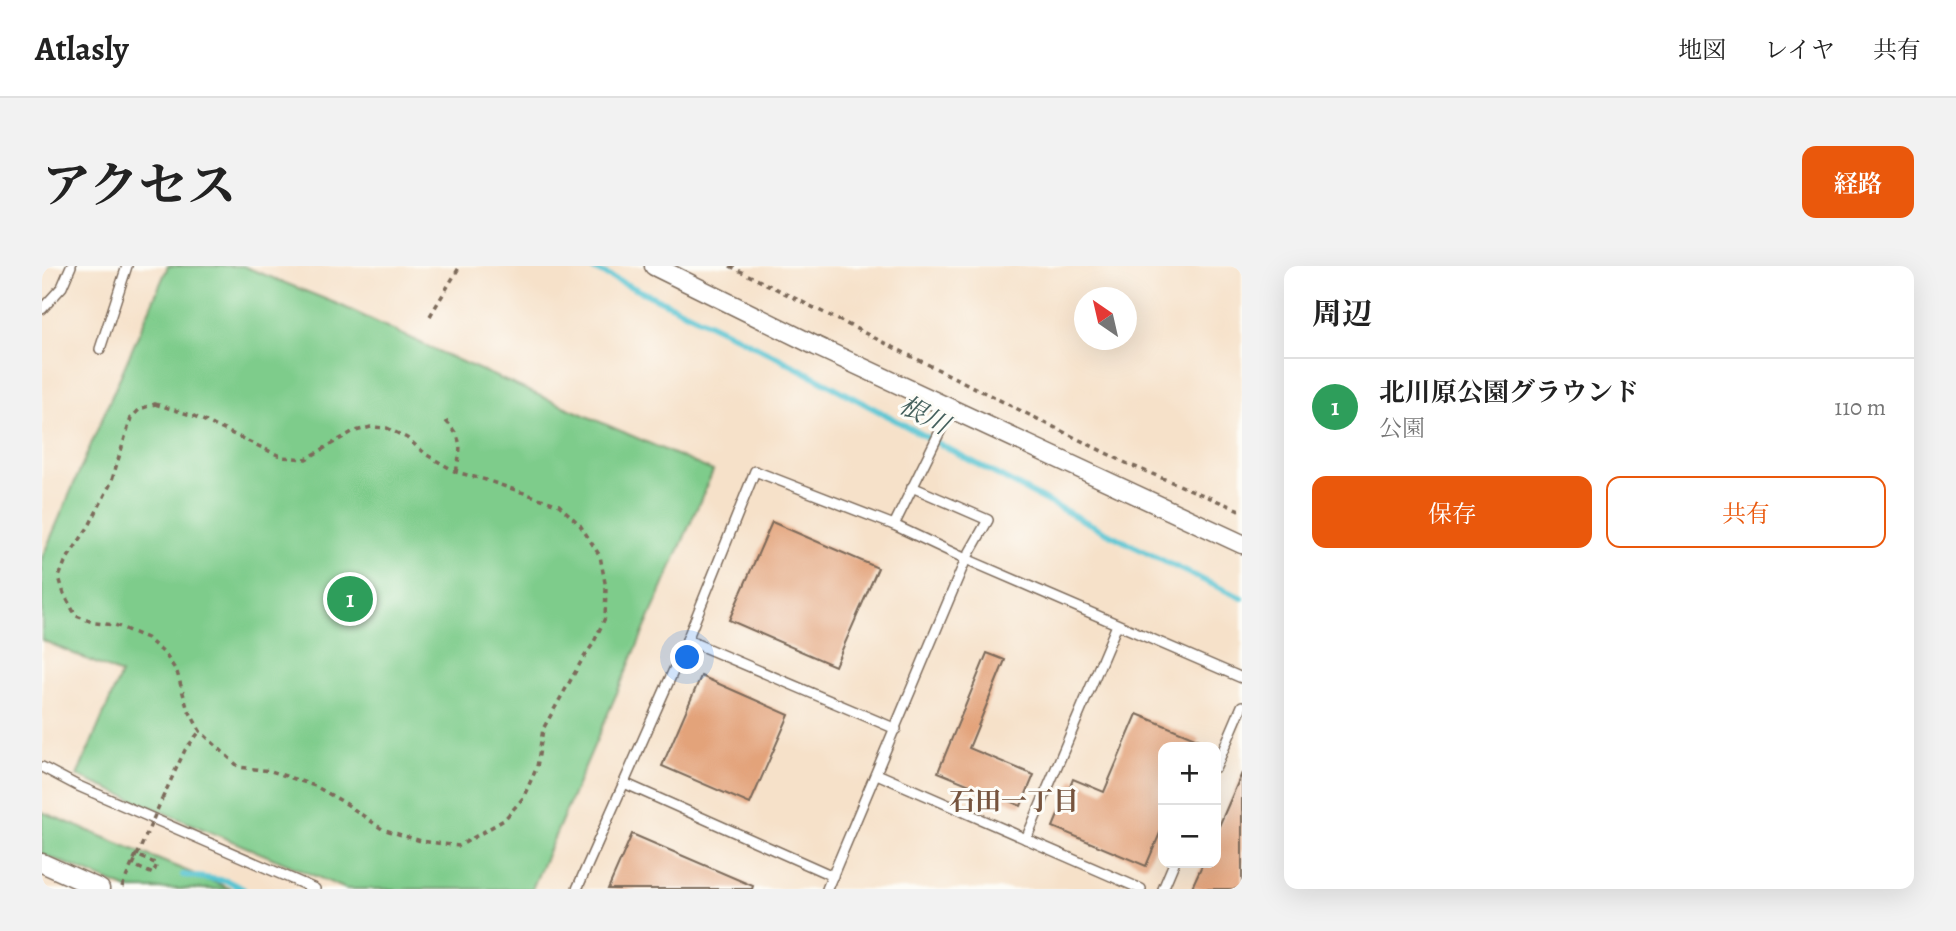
<!DOCTYPE html>
<html lang="ja">
<meta charset="utf-8">
<style>
body{margin:0;font-family:Alegreya,"Noto Serif JP",serif;background:#f2f2f2;color:#222}
.controls{position:absolute;right:21px;bottom:21px;display:grid;overflow:hidden;border-radius:14px;box-shadow:0 7px 28px #0002}
.controls button{width:63px;height:63px;display:grid;place-items:center;padding:0;border:0;border-bottom:2px solid #e0e0e0;background:#fff;color:#222;font:35px sans-serif}
.compass{position:absolute;left:1032px;top:21px;width:63px;height:63px;border-radius:50%;background:#fff;box-shadow:0 7px 28px #0002;rotate:326deg}
.you{position:absolute;left:646px;top:392px;width:24px;height:24px;margin:-18px;border:5px solid #fff;border-radius:50%;background:#1a73e8;box-shadow:0 0 0 10px #1a73e833}
.badge{display:grid;place-items:center;width:46px;height:46px;border-radius:50%;background:#ea580c;color:#fff;font-size:23px;font-weight:700}
.pin{position:absolute;translate:-50% -50%;border:4px solid #fff;box-shadow:0 2px 7px #0006}
.list{margin:0;padding:0;list-style:none}
h2{display:flex;justify-content:space-between;align-items:center;height:91px;margin:0;padding:0 28px;font-size:30px}
h2 small{font-size:23px;font-weight:400;color:#767676}
.list li{display:grid;grid-template-columns:46px 1fr auto;gap:21px;align-items:center;box-sizing:border-box;height:98px;padding:0 28px;border-top:2px solid #e0e0e0}
.list b{display:block;font-size:26px;white-space:nowrap}
.list p{margin:0;font-size:23px;white-space:nowrap;color:#767676}
.list em{font-size:23px;font-style:normal;color:#767676}
.actions{display:flex;gap:14px;padding:21px 28px}
.actions a{flex:1;padding:16px 0;border:2px solid #ea580c;border-radius:14px;text-align:center;font-size:24px;color:#ea580c}
.actions .main{background:#ea580c;color:#fff}
.map{position:relative;flex:none;width:1200px;height:623px;overflow:hidden;border-radius:14px}
header{display:flex;align-items:center;gap:42px;box-sizing:border-box;height:98px;padding:0 35px;background:#fff;border-bottom:2px solid #e0e0e0}
header strong{font-size:33px}
nav{display:flex;gap:38px;margin-inline-start:auto;font-size:24px}
.intro{display:flex;align-items:center;justify-content:space-between;box-sizing:border-box;height:168px;padding:0 42px}
h1{margin:0;font-size:49px}
.button{padding:18px 32px;border-radius:14px;background:#ea580c;color:#fff;font-size:24px;font-weight:700}
main{display:flex;gap:42px;padding:0 42px}
aside{flex:1;background:#fff;border-radius:14px;box-shadow:0 7px 28px #0002}
.map>svg:first-child{display:block}
.green{fill:#7ecc8b;stroke:#5c7b54;stroke-width:2}
.lines{fill:none;stroke-linecap:round;stroke-linejoin:round}
.stream{stroke:#58c4d2;stroke-width:6}
.building{fill:#e3a37a}
.service-casing{stroke:#7c6a5a;stroke-width:12}
.minor-casing{stroke:#7c6a5a;stroke-width:21}
.path{stroke:#7c6a5a;stroke-width:3.5;stroke-dasharray:5 5;stroke-linecap:butt}
.service{stroke:#fff;stroke-width:9}
.minor{stroke:#fff;stroke-width:18}
.path-bridge{stroke:#7c6a5a;stroke-width:3.5;stroke-dasharray:5 5;stroke-linecap:butt}
.labels{text-anchor:middle;dominant-baseline:central;stroke-width:6;stroke-linejoin:round;paint-order:stroke}
.water-label{font-size:26px;font-style:italic;fill:#45605d;stroke:#fdfcf7}
.neighbourhood-label{font-size:26px;font-weight:bold;fill:#76543e;stroke:#fdfcf7}
</style>
<header>
<strong>Atlasly</strong>
<nav><a>地図</a><a>レイヤ</a><a>共有</a></nav>
</header>
<div class="intro"><h1>アクセス</h1><a class="button">経路</a></div>
<main>
<div class="map">
<svg width="1200" height="623" viewBox="0 0 1200 623">
<rect width="100%" height="100%" fill="#fdfcf7"/>
<filter id="ink" filterUnits="userSpaceOnUse"><feTurbulence type="fractalNoise" baseFrequency=".0143" numOctaves="2"/><feDisplacementMap in="SourceGraphic" scale="14" xChannelSelector="R" yChannelSelector="G"/><feConvolveMatrix kernelMatrix="1 2 1 2 8 2 1 2 1" color-interpolation-filters="sRGB"/></filter>
<filter id="wash" filterUnits="userSpaceOnUse"><feTurbulence type="fractalNoise" baseFrequency=".00686" numOctaves="4" result="noise"/><feDisplacementMap in="SourceGraphic" scale="28" xChannelSelector="R" yChannelSelector="G"/><feGaussianBlur stdDeviation="1.57" result="paint"/><feColorMatrix in="noise" values="0 0 0 0 0 0 0 0 0 0 0 0 0 0 0 0 0 1.4 0 .05"/><feComposite in="paint" operator="in"/></filter>
<g filter="url(#wash)">
<rect width="100%" height="100%" fill="#f6e1c9"/>
<g class="green">
<polygon points="126,0 201,0 298,39 404,89 671,205 490,623 304,623 35,510 79,408 0,374 0,292"/>
<polygon points="0,546 189,623 86,623 0,588"/>
</g>
<g class="lines">
<g class="stream">
<path d="M545,0C604,28 664,55 723,85C882,167 1037,258 1200,332"/>
<polyline points="141,609 185,615 201,623"/>
</g>
</g>
<g id="blocks">
<g class="building">
<polygon points="730,256 836,302 793,400 687,354"/>
<polygon points="945,387 963,394 927,482 992,509 979,540 896,506"/>
<polygon points="659,410 747,449 708,538 620,500"/>
<polygon points="1095,448 1158,474 1155,481 1121,481 1121,560 1104,600 1011,561 1031,513 1062,526"/>
<polygon points="1200,507 1200,623 1155,623 1150,621 1161,597 1174,597 1174,567"/>
<polygon points="590,568 711,620 710,623 566,623"/>
</g>
</g>
</g>
<g filter="url(#ink)">
<use href="#blocks" fill-opacity="0" stroke="#7c6a5a" stroke-width="2"/>
<g class="lines">
<g class="service-casing">
<g id="service">
<polyline points="0,43 20,21 29,0"/>
<polyline points="58,83 85,0"/>
<polyline points="909,143 852,259 924,293 1200,412"/>
<polyline points="645,374 854,463"/>
<polyline points="0,501 34,519 273,623"/>
<polyline points="1174,501 1200,440"/>
<polyline points="835,508 1099,623"/>
<polyline points="582,517 791,610"/>
<polyline points="984,573 1075,359"/>
<polyline points="535,623 645,374 713,205 852,259"/>
<polyline points="785,623 924,293 946,254 870,221"/>
<polyline points="1121,623 1132,597"/>
</g>
</g>
<g class="minor-casing">
<g id="minor">
<polyline points="612,0 774,80 1200,278"/>
<polyline points="0,597 58,623"/>
</g>
</g>
<g class="path">
<polyline points="688,0 1086,198 1200,245"/>
<polyline points="388,50 418,0"/>
<polygon points="113,138 152,150 240,191 264,193 310,166 329,161 345,162 365,172 385,189 414,206 444,214 517,239 538,259 558,290 564,322 563,352 551,378 540,394 501,463 495,501 481,532 462,554 417,580 379,575 340,563 303,537 273,520 229,505 197,501 158,465 145,441 135,406 123,388 105,372 73,359 53,357 34,350 22,328 17,311 23,296 47,260 69,217 89,152 98,143"/>
<path d="M404,155C422,175 419,181 414,206"/>
<polyline points="120,533 143,484 158,465"/>
<polyline points="80,621 94,589 115,598 111,608 91,599"/>
</g>
<use href="#service" class="service"/>
<use href="#minor" class="minor"/>
<polyline class="path-bridge" points="91,599 120,533"/>
</g>
</g>
<g class="labels">
<g class="water-label">
<text transform="translate(882 149) rotate(28)">根川</text>
</g>
<g class="neighbourhood-label">
<text x="972" y="535">石田一丁目</text>
</g>
</g>
</svg>
<div class="controls">
<button>+</button>
<button>−</button>
</div>
<svg class="compass" viewBox="-18 -18 36 36"><path d="M0-13l5 13h-10z" fill="#e53935"/><path d="M0 13l5-13h-10z" fill="#767676"/></svg>
<div class="you"></div>
<div class="pin badge" style="left:308px;top:333px;background:#2e9e5b">1</div>
</div>
<aside>
<h2>周辺<small></small></h2>
<ul class="list">
<li><span class="badge" style="background:#2e9e5b">1</span><div><b>北川原公園グラウンド</b><p>公園</p></div><em>110 m</em></li>
</ul>
<div class="actions"><a class="main">保存</a><a>共有</a></div>
</aside>
</main>
